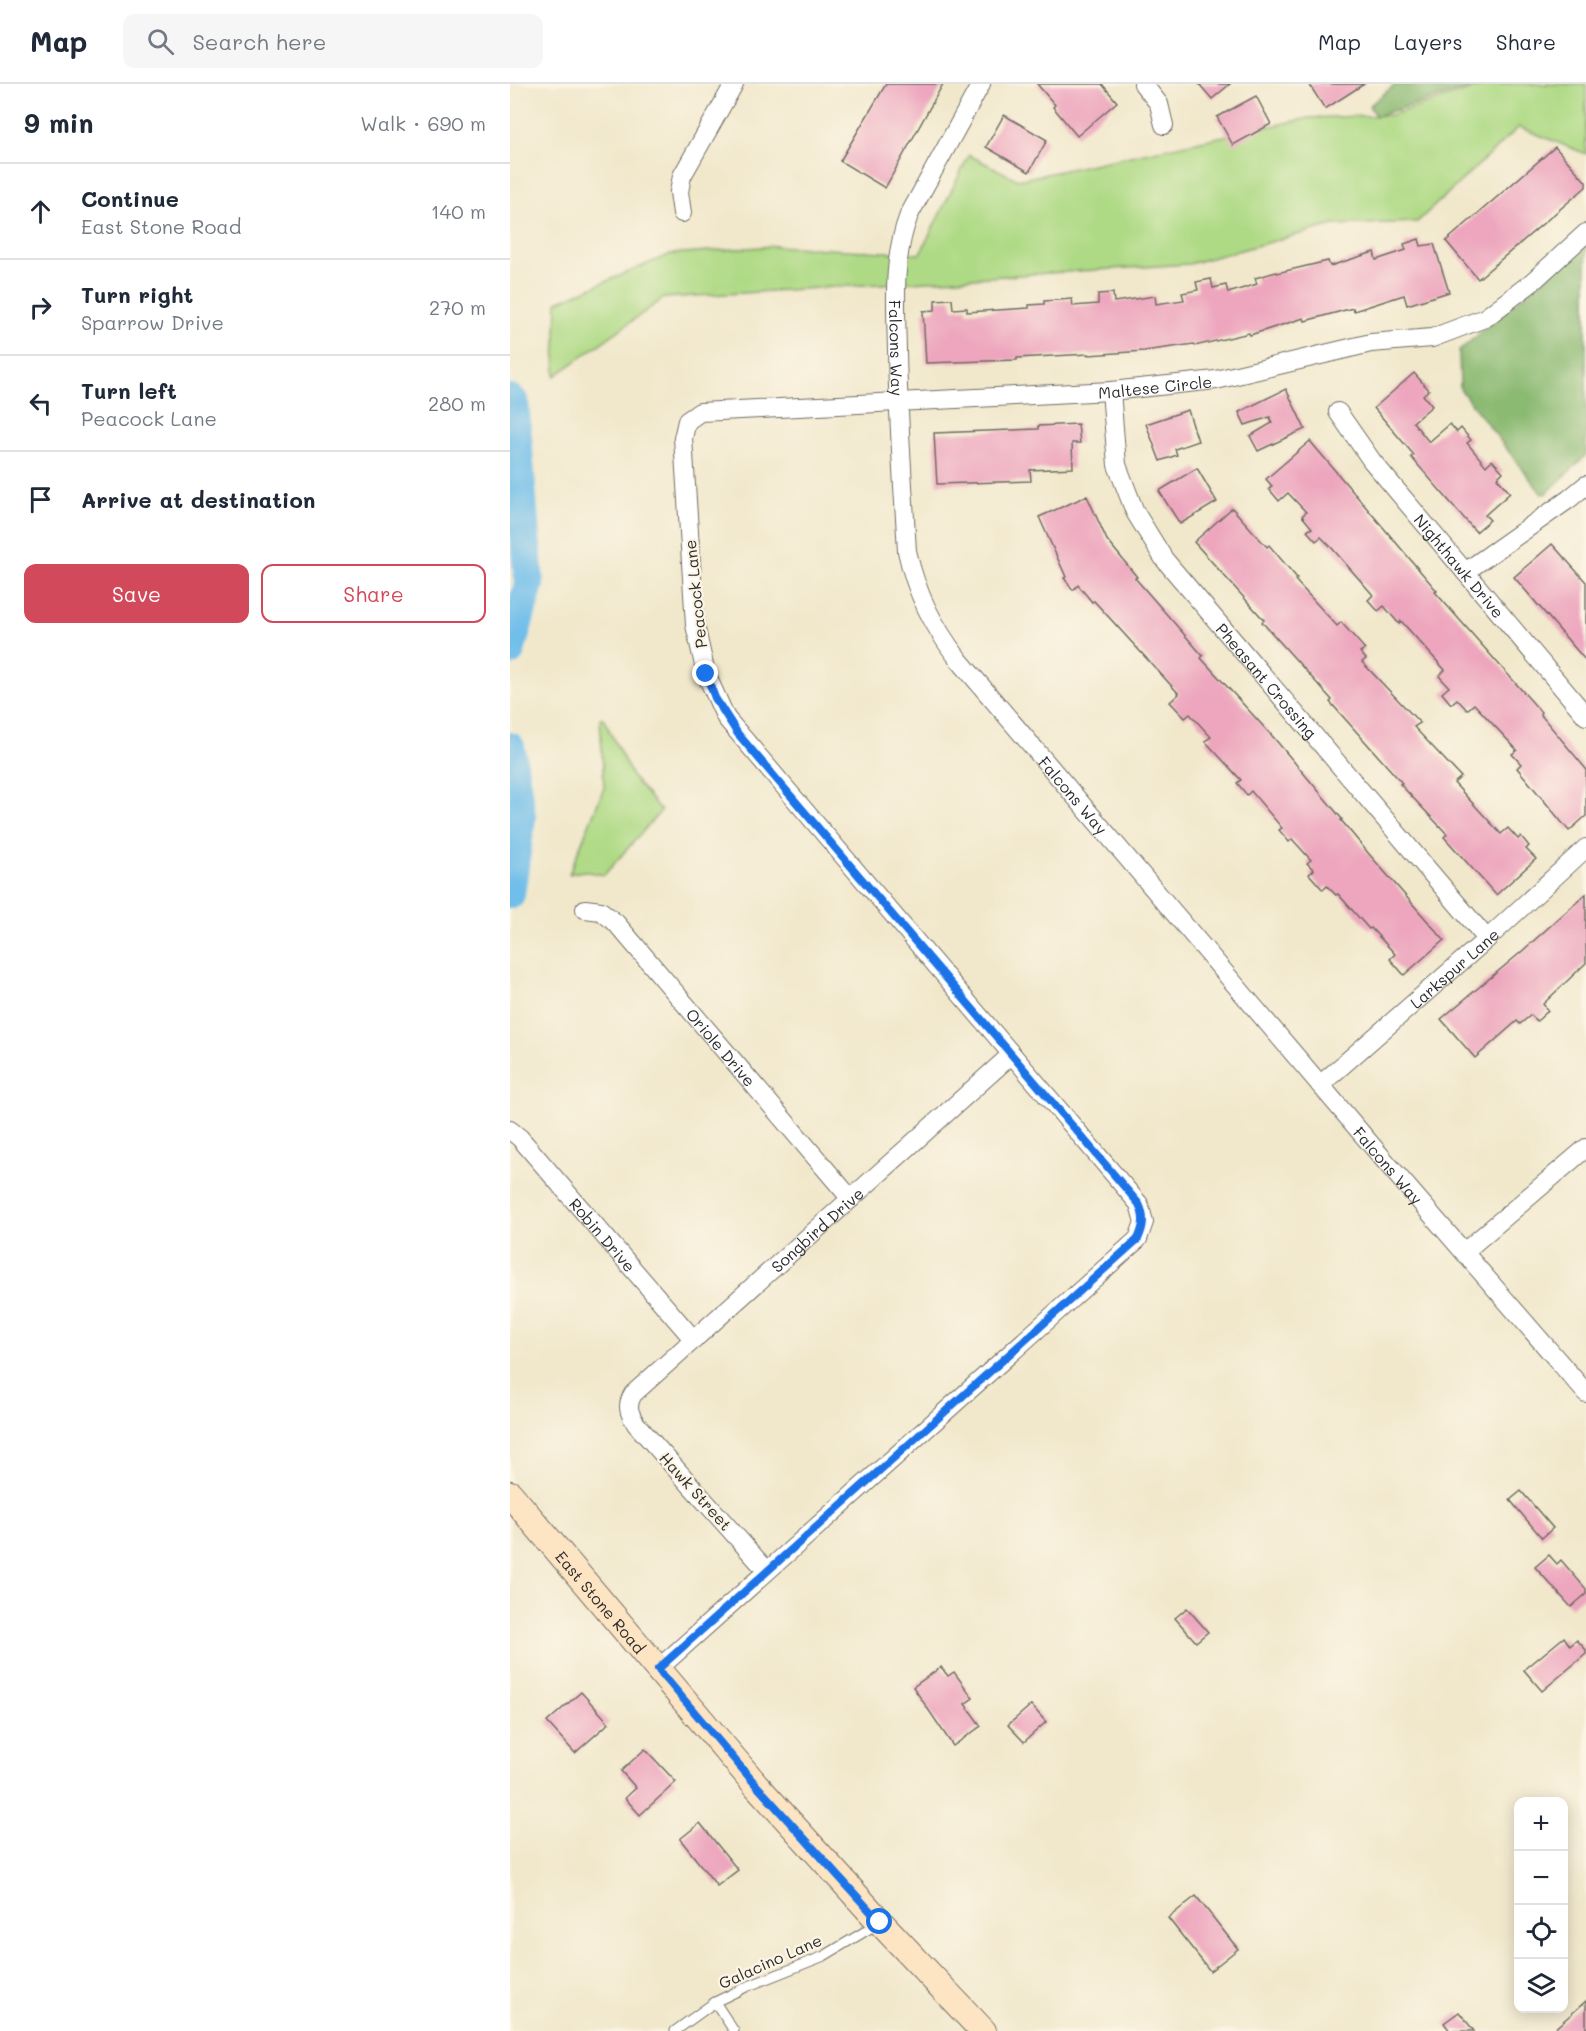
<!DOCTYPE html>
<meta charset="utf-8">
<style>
body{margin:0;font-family:Mali,sans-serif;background:#f6f6f7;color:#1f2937}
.controls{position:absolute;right:18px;bottom:18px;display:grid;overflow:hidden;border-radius:12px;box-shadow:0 3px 15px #0003}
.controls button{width:54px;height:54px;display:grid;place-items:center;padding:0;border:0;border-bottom:2px solid #e0e1e3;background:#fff;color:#1f2937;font:30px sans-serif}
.stop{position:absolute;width:18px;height:18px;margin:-14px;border:4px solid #1a73e8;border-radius:50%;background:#fff}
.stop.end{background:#1a73e8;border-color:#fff;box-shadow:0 2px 6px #0008}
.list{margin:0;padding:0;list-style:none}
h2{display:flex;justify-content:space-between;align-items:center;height:78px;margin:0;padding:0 24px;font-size:26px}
h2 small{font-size:20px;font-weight:400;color:#747a83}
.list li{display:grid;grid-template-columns:39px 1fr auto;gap:18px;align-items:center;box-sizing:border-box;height:96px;padding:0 24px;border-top:2px solid #e0e1e3}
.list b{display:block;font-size:22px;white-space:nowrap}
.list p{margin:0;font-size:20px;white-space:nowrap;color:#747a83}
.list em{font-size:20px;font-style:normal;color:#747a83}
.actions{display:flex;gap:12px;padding:18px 24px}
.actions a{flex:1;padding:14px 0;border:2px solid #d1495b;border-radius:12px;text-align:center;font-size:21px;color:#d1495b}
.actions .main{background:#d1495b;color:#fff}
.icon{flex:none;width:33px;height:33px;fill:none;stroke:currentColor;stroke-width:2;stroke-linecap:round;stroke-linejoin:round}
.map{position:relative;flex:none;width:1076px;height:1947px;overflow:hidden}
header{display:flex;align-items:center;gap:36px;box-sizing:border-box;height:84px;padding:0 30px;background:#fff;border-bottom:2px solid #e0e1e3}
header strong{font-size:28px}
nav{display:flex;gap:33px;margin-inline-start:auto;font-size:21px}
.search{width:420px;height:54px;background:#f6f6f7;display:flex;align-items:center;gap:15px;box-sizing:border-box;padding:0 21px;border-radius:12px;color:#747a83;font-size:22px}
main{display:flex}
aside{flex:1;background:#fff}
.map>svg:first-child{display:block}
.green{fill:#afda85;stroke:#6d8258;stroke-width:1.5}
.forest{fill:#8bba72;stroke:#5b724e;stroke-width:1.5}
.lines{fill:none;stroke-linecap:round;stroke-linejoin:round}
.river{stroke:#6fbeea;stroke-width:30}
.building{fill:#eda6be}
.service-casing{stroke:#706d63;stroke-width:11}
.minor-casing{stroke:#706d63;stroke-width:20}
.secondary-casing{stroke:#706d63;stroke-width:28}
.service{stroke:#fff;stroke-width:9}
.minor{stroke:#fff;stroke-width:18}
.secondary{stroke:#fde5c4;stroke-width:26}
.route{stroke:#1a73e8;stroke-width:8}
.labels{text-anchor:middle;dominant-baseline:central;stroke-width:4.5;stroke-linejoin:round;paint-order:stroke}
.street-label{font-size:16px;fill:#2b2b2b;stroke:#fcf5e5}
</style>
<header>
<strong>Map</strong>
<div class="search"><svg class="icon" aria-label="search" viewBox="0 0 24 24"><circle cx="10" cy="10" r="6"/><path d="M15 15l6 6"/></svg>Search here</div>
<nav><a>Map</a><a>Layers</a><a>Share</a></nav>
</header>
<main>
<aside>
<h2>9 min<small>Walk · 690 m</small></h2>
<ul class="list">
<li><svg class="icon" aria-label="ahead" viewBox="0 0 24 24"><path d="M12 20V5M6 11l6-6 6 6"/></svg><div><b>Continue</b><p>East Stone Road</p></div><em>140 m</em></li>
<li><svg class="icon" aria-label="right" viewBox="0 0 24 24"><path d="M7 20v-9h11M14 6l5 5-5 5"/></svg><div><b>Turn right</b><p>Sparrow Drive</p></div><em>270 m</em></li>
<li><svg class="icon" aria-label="left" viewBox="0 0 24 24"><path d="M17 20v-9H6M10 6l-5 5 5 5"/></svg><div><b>Turn left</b><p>Peacock Lane</p></div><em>280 m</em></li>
<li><svg class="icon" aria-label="arrive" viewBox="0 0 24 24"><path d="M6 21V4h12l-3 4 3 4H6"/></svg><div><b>Arrive at destination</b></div></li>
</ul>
<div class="actions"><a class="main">Save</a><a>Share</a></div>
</aside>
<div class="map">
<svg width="1076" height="1947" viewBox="0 0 1076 1947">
<rect width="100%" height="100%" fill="#fcf5e5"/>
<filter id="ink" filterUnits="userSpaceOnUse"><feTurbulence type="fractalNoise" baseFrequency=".0167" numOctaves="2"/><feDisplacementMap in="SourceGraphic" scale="12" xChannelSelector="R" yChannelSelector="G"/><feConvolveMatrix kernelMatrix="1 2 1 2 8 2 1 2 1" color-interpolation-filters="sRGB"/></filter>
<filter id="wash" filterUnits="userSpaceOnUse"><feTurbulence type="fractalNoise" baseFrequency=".008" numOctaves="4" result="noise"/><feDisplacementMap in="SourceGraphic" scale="24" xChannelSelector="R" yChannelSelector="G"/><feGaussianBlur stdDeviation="1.35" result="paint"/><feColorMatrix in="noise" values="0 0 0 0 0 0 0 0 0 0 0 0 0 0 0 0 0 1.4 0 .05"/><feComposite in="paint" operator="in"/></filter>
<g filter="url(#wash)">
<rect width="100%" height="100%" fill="#f1e8cc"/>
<g class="green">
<polygon points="979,0 1076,0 1076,70 1009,43 907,138 823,141 679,180 154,214 45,292 47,218 161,170 264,162 410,170 459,71 508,96 799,34 881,31"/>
<polygon points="90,634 93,634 123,694 151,727 94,791 73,787 59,790 94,704"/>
</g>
<g class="forest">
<polygon points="886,0 973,0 866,32 859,22"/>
<polygon points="1076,158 1076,371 1037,409 1032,410 950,305 949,267"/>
</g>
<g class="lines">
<g class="river">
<polyline points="0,315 4,318 19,500 0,567"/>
<polyline points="0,663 11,733 0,810"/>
</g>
</g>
<g id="blocks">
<g class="building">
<polygon points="376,0 433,0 375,104 330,77"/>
<polygon points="527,0 592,0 607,18 567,52 543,23 545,21"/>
<polygon points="689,0 720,0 702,15"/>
<polygon points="799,0 854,0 815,25"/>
<polygon points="746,12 761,40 723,61 707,33"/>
<polygon points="494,31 537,56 519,88 476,63"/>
<polygon points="1045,63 1076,98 1076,103 968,195 936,157"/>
<polygon points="909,155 911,162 924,160 939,208 897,221 894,211 844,227 843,224 795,237 794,234 740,251 739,249 685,262 684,260 634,267 579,271 579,270 507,274 507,276 416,279 413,227 425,226 425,216 442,215 443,225 457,224 457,228 519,224 519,221 534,220 534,217 562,215 563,222 588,220 588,210 603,209 604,218 645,212 646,220 674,216 672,209 688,206 686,198 701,195 703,204 716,201 718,209 747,200 745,194 766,188 767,189 818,177 820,182 864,168 866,176 896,166 894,160"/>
<polygon points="904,289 919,306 913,311 922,322 903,338 919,358 940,340 947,348 951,344 961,356 957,359 976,382 982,376 993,388 987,394 1000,409 975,431 980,436 966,448 901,373 904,371 864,324"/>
<polygon points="776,305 795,345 748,367 740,352 762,339 760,333 735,341 729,328"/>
<polygon points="678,326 688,357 665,365 667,371 650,377 636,340"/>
<polygon points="568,340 570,359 562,359 563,384 520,386 521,397 427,400 424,349 528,345 528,342"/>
<polygon points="800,357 927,507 925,508 1031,628 1030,630 1076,685 1076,732 1059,747 1007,684 1011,680 1002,670 1007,666 964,620 957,626 947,615 941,620 932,609 939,603 929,592 935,586 891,537 889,540 874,522 868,527 858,516 863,511 821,463 811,453 806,457 797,447 802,444 792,432 796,428 778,409 769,417 759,405 762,402 756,395"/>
<polygon points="687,384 707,418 670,440 649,407"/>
<polygon points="577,412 597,456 627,493 625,494 693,572 691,574 764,654 832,735 831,736 859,770 934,856 894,891 880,875 885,870 861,844 859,845 828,810 826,811 817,802 813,806 799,790 804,786 797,779 801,776 782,755 779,758 769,746 772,744 741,707 737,711 727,699 731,696 695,657 701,653 680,630 675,634 660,618 669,610 584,517 582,518 568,501 563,506 554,494 556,493 529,433"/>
<polygon points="722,424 757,463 759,461 787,494 785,496 827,542 831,538 855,565 850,568 856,575 852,578 910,639 904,643 951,693 944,699 991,750 998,744 1008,755 1011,752 1019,762 1016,765 1026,775 986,811 934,753 937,750 890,700 892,699 820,618 822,616 752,538 754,536 684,458"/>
<polygon points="1042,460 1076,498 1076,577 1004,493"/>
<polygon points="1076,810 1076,879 1033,920 1038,927 1027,937 1021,931 1010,940 1007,937 965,974 931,935 1010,869"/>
<polygon points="1011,1407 1043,1444 1032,1454 1000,1416"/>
<polygon points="1039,1471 1047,1480 1051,1476 1076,1505 1076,1510 1061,1523 1025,1483"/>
<polygon points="677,1524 698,1548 686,1558 665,1534"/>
<polygon points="1054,1553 1060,1562 1067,1556 1076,1566 1076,1570 1032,1607 1014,1586"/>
<polygon points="431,1583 438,1592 444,1588 463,1614 455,1620 471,1642 443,1662 403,1603"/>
<polygon points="71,1608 99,1639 65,1669 37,1638"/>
<polygon points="521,1621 536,1638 514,1658 498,1641"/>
<polygon points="135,1665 166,1698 130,1731 115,1714 126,1704 111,1687"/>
<polygon points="190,1739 228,1786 207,1802 170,1755"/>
<polygon points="686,1812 728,1865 700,1887 658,1834"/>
<polygon points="1076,1917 1076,1947 1042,1947 1058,1933"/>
<polygon points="949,1928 964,1947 940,1947 934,1939"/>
</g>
</g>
</g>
<g filter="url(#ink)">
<use href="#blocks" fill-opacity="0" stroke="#706d63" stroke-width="1.5"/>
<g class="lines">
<g class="service-casing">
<g id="service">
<polyline points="205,1918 224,1947"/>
<polyline points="165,1947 205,1918 236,1903 314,1872 369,1839"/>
</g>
</g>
<g class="minor-casing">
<g id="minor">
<path id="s1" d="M471,0L399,131C382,175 386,220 387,266C388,333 393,400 397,467C406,509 423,542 449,576L875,1077L1076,1309"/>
<polyline points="633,0 649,20 654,41"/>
<polyline points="172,129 169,108 172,92 224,0"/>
<path id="s2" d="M601,307L607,381L625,428L654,475L977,855"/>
<path id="s3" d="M828,328L862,377L1076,632"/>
<polyline points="955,488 1059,415 1076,401"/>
<path id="s4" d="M75,825L91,827L106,839L341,1115"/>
<path id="s5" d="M810,1001L977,855L1076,764"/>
<path id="s6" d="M0,1046L10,1054L184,1256"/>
<polyline points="954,1168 1076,1064"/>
<path id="s7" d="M257,1487L126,1340C119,1329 116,1322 123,1310L501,971"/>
<path id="s8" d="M148,1585L628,1155L634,1138L629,1120L216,634L196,590L185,541L173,354L177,337L190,328L601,307L706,296L861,259L922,254L975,234L1021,199L1076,149"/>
</g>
</g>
<g class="secondary-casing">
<g id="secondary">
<path id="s9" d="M0,1410L246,1701L370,1838L473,1947"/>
</g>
</g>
<use href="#service" class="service"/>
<use href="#minor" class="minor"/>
<use href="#secondary" class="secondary"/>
</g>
</g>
<g class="lines" filter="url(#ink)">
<path class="route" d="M196,590L205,614L228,650L629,1120C635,1133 634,1142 628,1155L148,1585L246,1701L370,1838"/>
</g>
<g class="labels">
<g class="street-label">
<text stroke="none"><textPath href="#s1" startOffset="284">Falcons Way</textPath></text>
<text stroke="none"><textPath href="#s8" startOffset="2094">Maltese Circle</textPath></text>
<text stroke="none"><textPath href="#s3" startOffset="196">Nighthawk Drive</textPath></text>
<text transform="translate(185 510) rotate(-96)">Peacock Lane</text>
<text stroke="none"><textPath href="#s2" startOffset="339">Pheasant Crossing</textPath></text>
<text stroke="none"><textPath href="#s1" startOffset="786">Falcons Way</textPath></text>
<text stroke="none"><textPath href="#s5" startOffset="178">Larkspur Lane</textPath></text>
<text stroke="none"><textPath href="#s4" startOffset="198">Oriole Drive</textPath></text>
<text stroke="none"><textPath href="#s1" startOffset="1272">Falcons Way</textPath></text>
<text stroke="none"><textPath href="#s7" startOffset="476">Songbird Drive</textPath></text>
<text stroke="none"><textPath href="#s6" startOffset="140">Robin Drive</textPath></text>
<text transform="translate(186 1407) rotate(48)">Hawk Street</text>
<text stroke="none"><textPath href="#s9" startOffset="141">East Stone Road</textPath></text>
<text transform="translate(260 1877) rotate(-24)">Galacino Lane</text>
</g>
</g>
</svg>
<div class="controls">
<button>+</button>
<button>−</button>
<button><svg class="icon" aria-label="locate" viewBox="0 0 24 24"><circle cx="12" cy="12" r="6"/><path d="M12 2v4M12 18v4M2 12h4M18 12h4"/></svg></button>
<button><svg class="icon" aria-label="layers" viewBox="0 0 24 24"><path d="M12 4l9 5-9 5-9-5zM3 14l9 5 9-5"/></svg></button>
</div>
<div class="stop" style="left:370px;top:1838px"></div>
<div class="stop end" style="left:196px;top:590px"></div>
</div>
</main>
